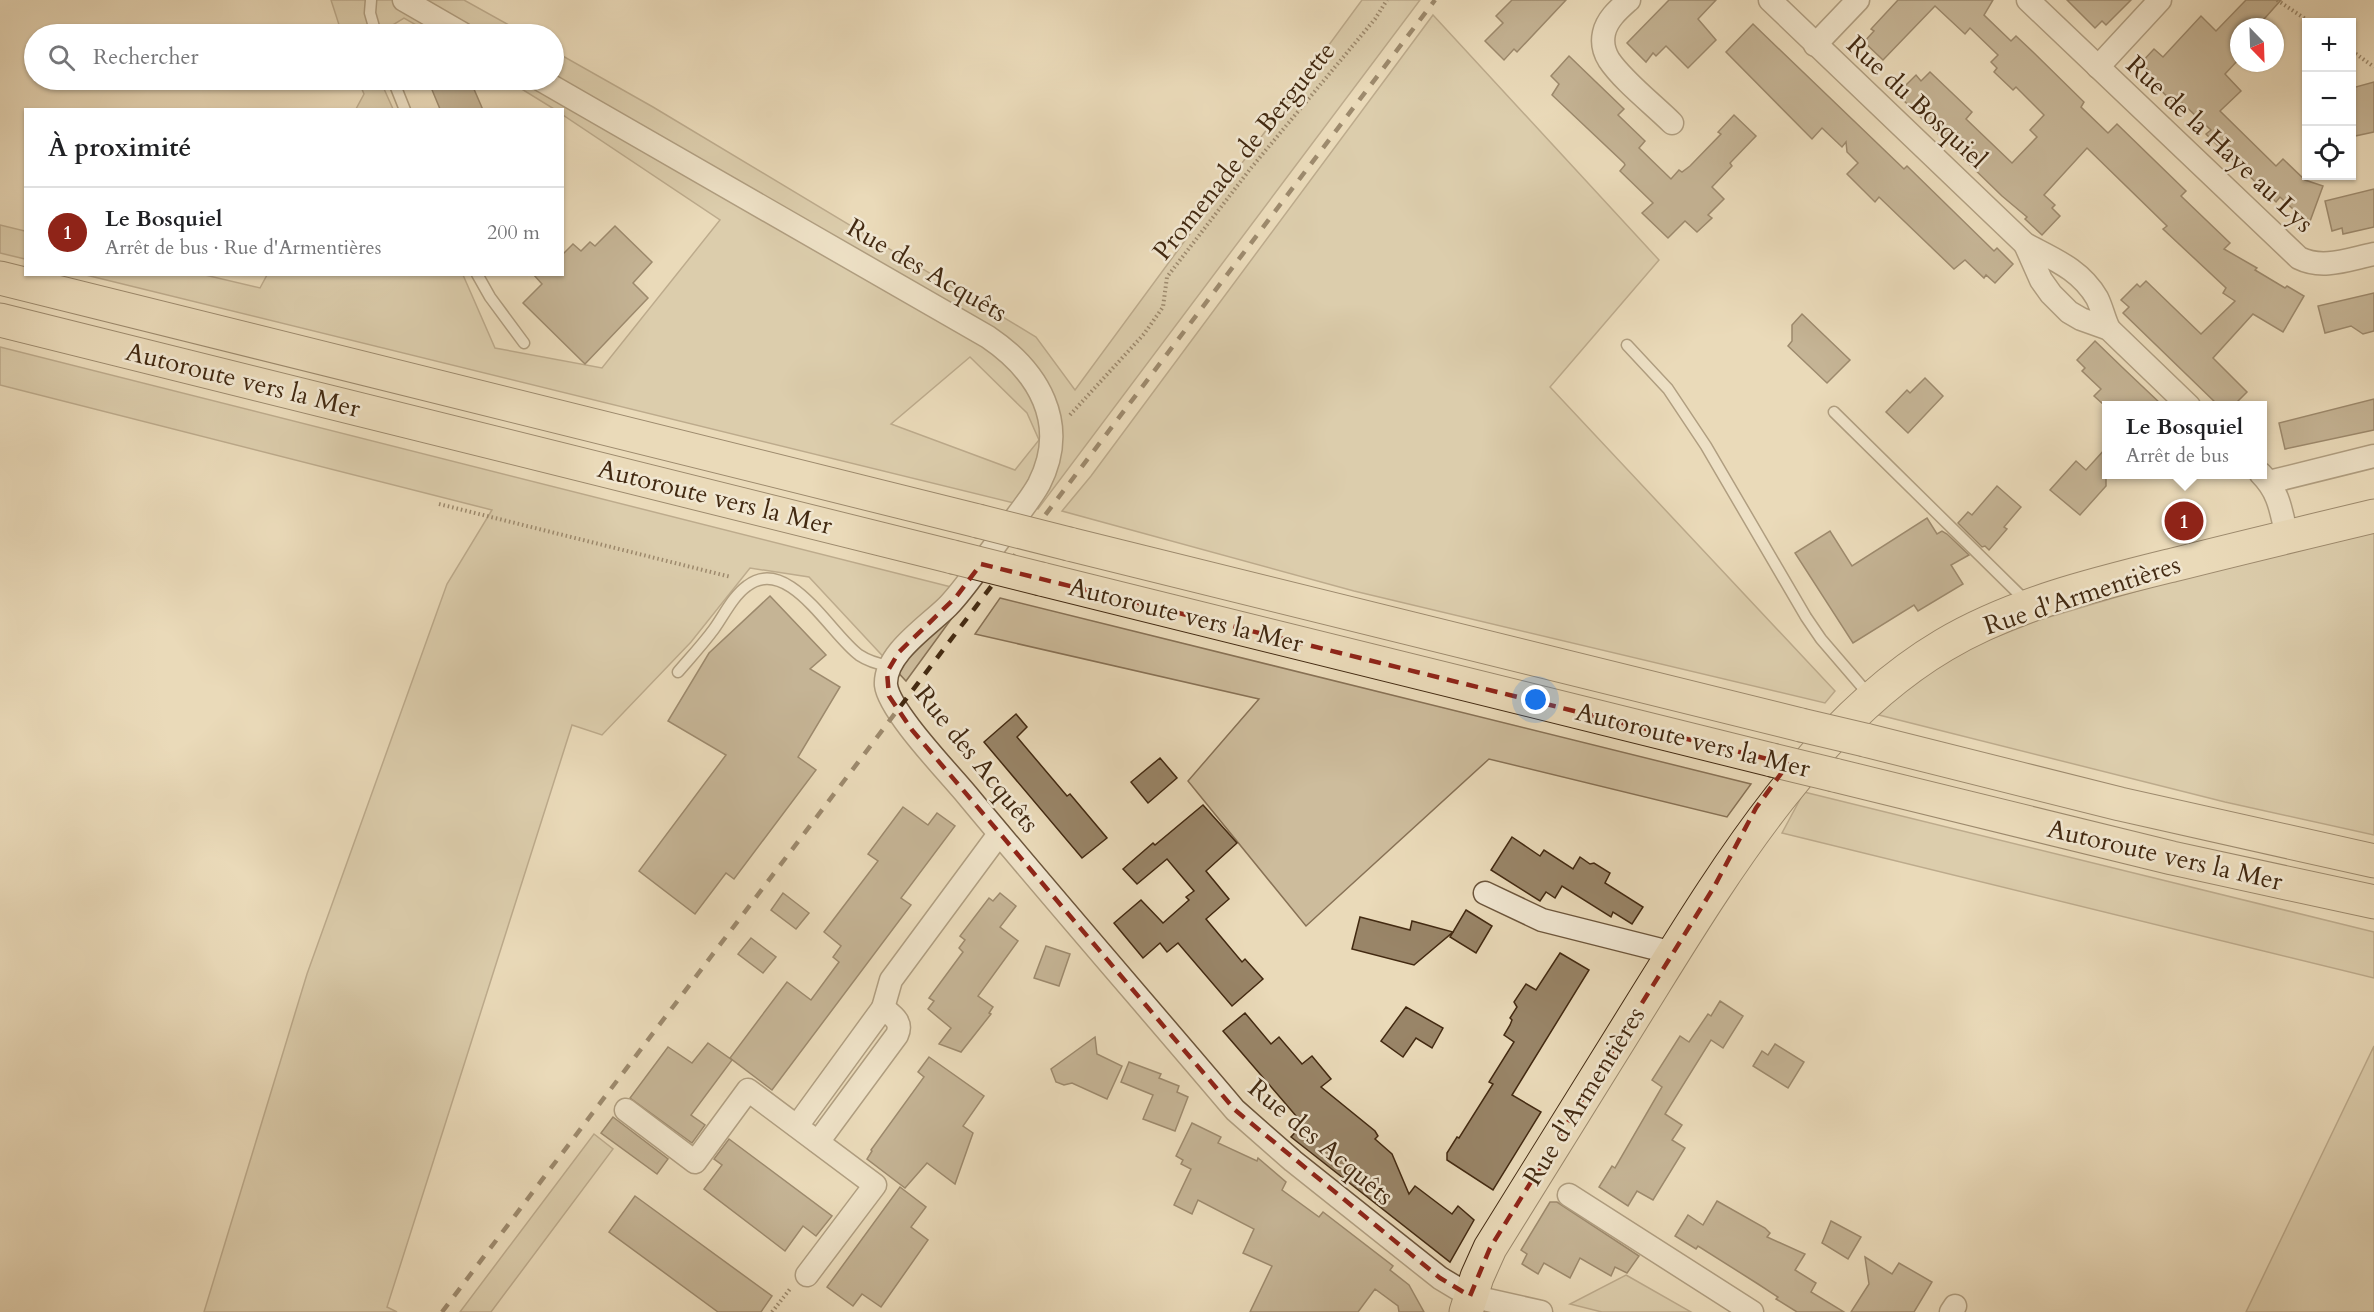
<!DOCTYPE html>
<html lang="fr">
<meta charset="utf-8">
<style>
body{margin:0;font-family:Cardo,serif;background:#f6f6f6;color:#202124}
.controls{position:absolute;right:18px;top:18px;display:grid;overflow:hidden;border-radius:0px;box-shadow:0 2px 4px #0004}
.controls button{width:54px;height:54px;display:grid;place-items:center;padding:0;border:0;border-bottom:2px solid #e0e0e0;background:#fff;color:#202124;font:30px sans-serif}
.compass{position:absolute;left:2230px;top:18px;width:54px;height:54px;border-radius:50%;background:#fff;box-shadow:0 2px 4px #0004;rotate:157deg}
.you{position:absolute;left:1536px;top:700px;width:21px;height:21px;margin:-15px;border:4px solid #fff;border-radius:50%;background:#1a73e8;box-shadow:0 0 0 9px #1a73e833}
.badge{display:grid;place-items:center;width:39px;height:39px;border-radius:50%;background:#8f2418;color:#fff;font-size:20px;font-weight:700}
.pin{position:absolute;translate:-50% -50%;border:3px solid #fff;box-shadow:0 2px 6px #0006}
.popup{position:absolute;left:2102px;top:401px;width:165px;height:78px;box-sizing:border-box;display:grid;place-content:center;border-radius:0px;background:#fff;filter:drop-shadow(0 2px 4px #0005);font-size:20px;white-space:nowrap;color:#757577}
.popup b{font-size:22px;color:#202124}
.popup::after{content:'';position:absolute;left:50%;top:100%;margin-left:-12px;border:12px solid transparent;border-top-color:#fff}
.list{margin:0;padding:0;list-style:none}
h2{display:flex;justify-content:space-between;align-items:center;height:78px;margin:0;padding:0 24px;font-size:26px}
h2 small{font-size:20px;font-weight:400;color:#757577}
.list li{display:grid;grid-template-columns:39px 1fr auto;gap:18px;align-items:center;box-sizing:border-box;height:90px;padding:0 24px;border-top:2px solid #e0e0e0}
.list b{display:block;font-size:22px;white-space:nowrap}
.list p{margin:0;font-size:20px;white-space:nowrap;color:#757577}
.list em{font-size:20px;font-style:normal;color:#757577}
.icon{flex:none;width:33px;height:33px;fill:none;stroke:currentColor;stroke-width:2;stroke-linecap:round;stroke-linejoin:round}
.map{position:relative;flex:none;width:2374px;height:1312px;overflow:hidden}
.search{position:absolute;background:#fff;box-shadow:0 2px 4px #0004;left:24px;top:24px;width:540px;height:66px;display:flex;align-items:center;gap:15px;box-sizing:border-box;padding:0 21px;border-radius:33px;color:#757577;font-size:22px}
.panel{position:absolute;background:#fff;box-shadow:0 2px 4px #0004;left:24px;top:108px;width:540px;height:168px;border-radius:0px}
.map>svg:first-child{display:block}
.green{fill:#cdbc9c;stroke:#887256;stroke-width:1.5;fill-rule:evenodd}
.building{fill:#998568;stroke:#422911;stroke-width:1.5}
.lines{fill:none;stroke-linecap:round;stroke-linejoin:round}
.service-casing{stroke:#6c553b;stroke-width:13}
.minor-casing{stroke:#6c553b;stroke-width:25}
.primary-casing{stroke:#422911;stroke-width:35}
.motorway-casing{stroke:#422911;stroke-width:35}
.path{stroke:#422911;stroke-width:4;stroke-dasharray:1.5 3;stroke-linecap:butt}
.service{stroke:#f1e7d2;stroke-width:10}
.minor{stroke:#f1e7d2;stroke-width:22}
.primary{stroke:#eadab9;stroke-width:33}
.motorway{stroke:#eadab9;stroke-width:33}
.rail{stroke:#422911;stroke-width:4.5;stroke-dasharray:10 10;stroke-linecap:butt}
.motorway-bridge-casing{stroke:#422911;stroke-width:35;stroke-linecap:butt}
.motorway-bridge{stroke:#eadab9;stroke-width:33}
.marked{fill:none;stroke:#8f2418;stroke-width:4.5;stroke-dasharray:12 8;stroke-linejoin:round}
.labels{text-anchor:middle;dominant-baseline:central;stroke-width:5;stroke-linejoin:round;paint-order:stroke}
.street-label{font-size:26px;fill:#422911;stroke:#f1e7d2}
</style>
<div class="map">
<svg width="2374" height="1312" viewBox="0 0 2374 1312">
<rect width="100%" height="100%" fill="#eadab9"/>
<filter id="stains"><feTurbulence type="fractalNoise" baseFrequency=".00333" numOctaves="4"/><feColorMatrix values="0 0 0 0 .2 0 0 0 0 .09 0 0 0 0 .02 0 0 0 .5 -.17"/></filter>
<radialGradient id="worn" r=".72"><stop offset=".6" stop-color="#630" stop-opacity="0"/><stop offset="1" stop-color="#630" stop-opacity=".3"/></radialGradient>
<g class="green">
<polygon points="331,0 464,0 525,34 432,34 404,18 378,34 342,34"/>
<path d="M1362,0H1420L1038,509L86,275H205L260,288L267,275H463L495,348L602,368L720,220L563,115L562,110L554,109L507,80H554V51L653,107L1036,337L1075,390ZM970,357L1027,413L1039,440L1015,470L891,424Z"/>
<polygon points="1433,15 1659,260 1550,387 1835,691 1825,703 1354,591 1062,511 1091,476"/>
<polygon points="358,80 380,80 393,109 356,109 364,94"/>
<polygon points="0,225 25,231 25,259 0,253"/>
<polygon points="0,347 971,592 906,681 809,577 750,568 691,642 602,735 572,725 387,1307 397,1312 204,1312 307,974 447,584 492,510 0,385"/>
<polygon points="2374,531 2374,835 2225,802 1879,715 1893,699 1961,651 2039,620 2154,586"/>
<polygon points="1000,598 1751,784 1727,817 1489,759 1306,926 1188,781 1259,699 975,634"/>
<polygon points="1804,792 2374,932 2374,978 1782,833"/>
<polygon points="2374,1046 2374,1312 2246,1312"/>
<polygon points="594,1134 613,1149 491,1312 460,1312"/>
<polygon points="1626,1275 1691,1312 1602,1312 1570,1304"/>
</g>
<g class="building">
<polygon points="1512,0 1566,0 1517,52 1514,49 1504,60 1485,41 1503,23 1496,16"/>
<polygon points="1669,0 1716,0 1698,19 1716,40 1688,68 1666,46 1656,56 1653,53 1646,62 1627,43"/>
<polygon points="1898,0 1993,0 1984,15 2011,41 2016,36 2033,52 2084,102 2081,107 2108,133 2117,124 2186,191 2181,196 2230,243 2224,249 2257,268 2255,270 2285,288 2287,286 2304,296 2283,332 2253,314 2213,358 2247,392 2234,405 2218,405 2123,313 2129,307 2121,300 2137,284 2140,287 2146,281 2201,334 2235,301 2223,293 2226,288 2163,229 2167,226 2087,148 2044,195 2055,205 2052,208 2060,216 2042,235 2025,219 2027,217 2002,196 1897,94 1916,75 1921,81 1930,72 1972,112 1966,119 2012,163 2037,137 2030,130 2044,115 2016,87 2013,90 1994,72 1997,68 1991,62 1998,55 1970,28 1965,34 1935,6 1883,60 1864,42 1874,31 1871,29"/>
<polygon points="2067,0 2131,0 2106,25 2102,21 2095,28"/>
<polygon points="2246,0 2281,0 2257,27 2239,27 2239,59 2225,74 2241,91 2220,111 2276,166 2283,159 2305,180 2323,186 2309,224 2280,197 2276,202 2206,134 2211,130 2197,117 2182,103 2179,108 2144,74 2148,70 2141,63 2154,49 2163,57 2201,16 2216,31"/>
<polygon points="1753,24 1904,169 1907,166 1994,251 1997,248 2013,264 1995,283 1986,275 1984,278 1965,260 1954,269 1879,197 1875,202 1847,174 1858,163 1847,152 1846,142 1842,147 1822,128 1812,139 1726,52"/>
<polygon points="1569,56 1624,109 1618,115 1645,141 1639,148 1671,179 1679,170 1682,172 1690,166 1721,134 1718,132 1734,115 1756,136 1730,163 1732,166 1712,187 1724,199 1708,215 1712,218 1697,232 1685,221 1668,238 1642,213 1653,203 1620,171 1625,165 1624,163 1552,95 1559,84 1551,76"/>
<polygon points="442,80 470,80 483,110 440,109 430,85"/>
<polygon points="2374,82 2374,132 2355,136 2352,123 2352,88"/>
<polygon points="2374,189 2374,227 2343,234 2342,228 2332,231 2325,201"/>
<polygon points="615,226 652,262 633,283 648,298 585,364 523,303 542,284 533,274 562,274 562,255 573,244 581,251 590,242 595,246"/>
<polygon points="2374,293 2374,331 2363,334 2351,326 2325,333 2318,306"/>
<polygon points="1802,314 1850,360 1827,383 1788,346 1792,341 1792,325"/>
<polygon points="2095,341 2124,369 2162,405 2104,405 2094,396 2101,389 2082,371 2085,368 2077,360"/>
<polygon points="1925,378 1943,396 1908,433 1886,412 1907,390 1910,393"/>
<polygon points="2374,399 2374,430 2285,449 2279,423"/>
<polygon points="2106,448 2106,486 2080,515 2050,490 2076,461 2086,470"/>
<polygon points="1997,486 2021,507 2004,527 2007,529 1989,550 1985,546 1982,547 1958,523 1968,512 1972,515"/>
<polygon points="1927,518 1937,534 1942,531 1947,534 1969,555 1951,565 1963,584 1918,611 1914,605 1853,643 1795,553 1830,531 1852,566"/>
<polygon points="770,596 826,655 810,669 840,687 798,757 816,770 734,879 726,873 695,914 639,871 726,755 668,721 709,653"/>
<polygon points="1016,714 1027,727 1017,737 1067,796 1070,794 1107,838 1082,858 984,742"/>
<polygon points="1160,758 1177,778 1148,803 1131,782"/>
<polygon points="1203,805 1237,843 1206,871 1229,899 1206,919 1242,962 1245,959 1263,979 1232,1006 1178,943 1167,952 1160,943 1143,958 1114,923 1141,900 1163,923 1189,900 1186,897 1194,891 1167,859 1137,884 1123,869 1153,843 1155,845"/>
<polygon points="903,807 928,825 937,813 955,826 901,898 911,905 772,1090 730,1058 787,982 811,1000 839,962 833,957 841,946 824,932 878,861 868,854"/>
<polygon points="1512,837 1540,856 1544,850 1573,869 1580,857 1590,864 1594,863 1610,873 1605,883 1643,907 1632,924 1613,912 1611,917 1562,886 1555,898 1546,892 1540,901 1491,870"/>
<polygon points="783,893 809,913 796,929 771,910"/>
<polygon points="1000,893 1016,906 1000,927 1018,941 978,996 993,1007 989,1013 991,1014 961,1052 939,1044 951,1028 928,1009 934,1001 929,998 963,952 959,948 965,940 960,936 989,898 993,901"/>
<polygon points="1466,910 1492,926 1476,953 1450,937"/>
<polygon points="1360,917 1410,930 1412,921 1453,932 1414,965 1352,949"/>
<polygon points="751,938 776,957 763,973 738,954"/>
<polygon points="1046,946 1070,954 1059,986 1034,978"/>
<polygon points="1560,953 1589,970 1512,1095 1541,1112 1493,1190 1447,1160 1447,1153 1457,1137 1459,1138 1493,1084 1489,1082 1514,1042 1504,1035 1510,1025 1512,1020 1510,1018 1517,1007 1514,1002 1526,984 1536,990"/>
<polygon points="1720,1001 1743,1016 1723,1048 1711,1040 1665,1114 1682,1125 1672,1140 1685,1148 1653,1200 1637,1191 1628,1206 1599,1187 1612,1166 1615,1168 1662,1087 1652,1080 1680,1036 1689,1042 1708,1014 1711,1016"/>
<polygon points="1406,1007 1443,1028 1432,1048 1416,1038 1403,1057 1381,1041"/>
<polygon points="1245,1013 1271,1044 1279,1037 1302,1064 1312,1056 1331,1079 1321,1087 1375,1131 1378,1136 1375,1139 1392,1154 1409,1194 1415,1186 1452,1214 1458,1206 1474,1220 1450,1262 1291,1137 1303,1124 1223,1031"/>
<polygon points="1095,1037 1097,1054 1122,1066 1107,1099 1072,1083 1064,1085 1056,1082 1051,1069"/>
<polygon points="708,1043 732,1060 691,1115 705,1125 692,1143 630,1098 668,1047 692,1063"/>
<polygon points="1775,1044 1804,1062 1788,1088 1753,1066 1762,1051 1768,1055"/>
<polygon points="929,1057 984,1096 963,1126 973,1133 955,1184 927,1163 905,1188 867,1159 872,1151 871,1150 924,1077 918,1072"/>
<polygon points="1129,1062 1161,1074 1159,1078 1179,1086 1177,1092 1188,1097 1175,1131 1143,1119 1153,1095 1121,1082"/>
<polygon points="613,1117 668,1159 657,1174 601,1133"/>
<polygon points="1192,1123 1221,1137 1218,1143 1257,1161 1258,1158 1286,1182 1282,1190 1319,1217 1323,1212 1393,1266 1390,1270 1409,1285 1424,1312 1399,1312 1398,1306 1375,1289 1358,1312 1250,1312 1272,1266 1243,1253 1254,1229 1198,1200 1192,1214 1174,1205 1191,1169 1181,1164 1183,1160 1176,1156"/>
<polygon points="729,1139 832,1216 816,1236 803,1226 785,1251 704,1189 722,1165 714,1159"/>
<polygon points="900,1187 926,1207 911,1227 928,1240 881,1307 862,1294 853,1306 827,1287"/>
<polygon points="635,1196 772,1296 761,1312 718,1312 609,1232"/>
<polygon points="1717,1201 1765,1228 1770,1233 1767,1237 1805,1254 1795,1270 1816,1283 1811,1292 1844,1312 1797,1312 1776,1299 1778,1297 1758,1284 1698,1246 1696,1249 1675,1236 1688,1215 1703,1225"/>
<polygon points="1550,1202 1557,1202 1639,1256 1627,1273 1615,1267 1611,1276 1580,1258 1570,1278 1544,1263 1538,1274 1522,1264 1527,1254 1521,1250"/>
<polygon points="1831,1221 1861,1237 1848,1259 1822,1243"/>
<polygon points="1865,1257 1892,1274 1899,1263 1932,1282 1914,1312 1851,1312 1869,1284"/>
</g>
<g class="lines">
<g class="service-casing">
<g id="service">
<polyline points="371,0 370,13 376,34"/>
<polyline points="393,80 405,110"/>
<polyline points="477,274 490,297 524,343"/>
<polyline points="1627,345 1668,389 1706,446 1806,617 1821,639 1870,696"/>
<polyline points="1834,412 2027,602"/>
<path d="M678,672C690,658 703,644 714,629C724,615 733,596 747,586C788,554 831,635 859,655C868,661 878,664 889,666"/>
</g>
</g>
<g class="minor-casing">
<g id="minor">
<polyline points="404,0 463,34"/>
<path d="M1629,0C1619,9 1607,19 1604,33C1602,42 1604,52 1609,60C1623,81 1654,105 1672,123"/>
<path d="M1770,0L2025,244C2053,259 2080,269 2097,298C2102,308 2104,319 2109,329"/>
<path d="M2028,0L2299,258C2323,270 2349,259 2374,254"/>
<polyline points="1815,45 1858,0"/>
<polyline points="2098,67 2160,0"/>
<path d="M541,80L988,337C1038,371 1070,423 1039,484C1029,502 1014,519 1002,536C984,559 968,585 948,606C928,626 884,654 886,685C889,711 948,772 967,795C1055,901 1146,1005 1235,1110L1293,1161L1440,1278L1470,1296L1541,1312"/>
<polyline points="2025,244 2041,280 2051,294 2069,312 2081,319 2109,329 2189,406"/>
<path d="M2261,474C2280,493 2281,512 2287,537"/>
<polyline points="2269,482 2374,456"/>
<polyline points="1485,893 1542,920 1673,953"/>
<polyline points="883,1008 891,980 999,834"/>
<polyline points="626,1110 695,1162 748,1090 875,1185 807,1275"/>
<path d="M797,1126L883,1008C893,1016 903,1022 897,1035L818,1142"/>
<polyline points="1569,1195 1752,1312"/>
<polyline points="1951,1312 1955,1306"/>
</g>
</g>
<g class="primary-casing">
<path id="primary" d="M1466,1312L1477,1277L1490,1248C1540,1167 1590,1086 1641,1005C1720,878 1812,723 1944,645C2013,604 2096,584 2173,565C2240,548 2307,532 2374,516"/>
</g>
<g class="motorway-casing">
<g id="motorway">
<polyline points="0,278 978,521"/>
<polyline points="0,320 953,557"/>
<polyline points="1069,544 1801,725"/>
<polyline points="1041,579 1772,760"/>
<polyline points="1865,740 2120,804 2374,861"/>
<polyline points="1834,775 2172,858 2374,902"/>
</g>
</g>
<g class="path">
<polyline points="2277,0 2310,22"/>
<polyline points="2352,51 2374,67"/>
<polyline points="1070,415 1144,334 1163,307 1167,277 1251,168 1375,19 1387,0"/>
<polyline points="439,504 731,577"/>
<polyline points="772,1312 790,1289"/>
</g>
<use href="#service" class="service"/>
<use href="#minor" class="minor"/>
<use href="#primary" class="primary"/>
<use href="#motorway" class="motorway"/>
<polyline class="rail" points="442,1312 1435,0"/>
<g class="motorway-bridge-casing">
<g id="motorway-bridge">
<polyline points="978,521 1069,544"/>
<polyline points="953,557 1041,579"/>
<polyline points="1801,725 1865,740"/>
<polyline points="1772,760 1834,775"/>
</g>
</g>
<use href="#motorway-bridge" class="motorway-bridge"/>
</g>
<path d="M0 0H2374V1312H0ZM981,564L1788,764L1756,808L1714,887L1490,1248L1470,1296L1440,1278L1235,1110L912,730L889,696L887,672L899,652L956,597Z" fill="#eadab9" fill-opacity=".55" fill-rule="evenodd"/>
<path class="marked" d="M981,564L1788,764L1756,808L1714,887L1490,1248L1470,1296L1440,1278L1235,1110L912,730L889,696L887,672L899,652L956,597Z"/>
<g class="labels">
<g class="street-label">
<text transform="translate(1917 102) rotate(43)">Rue du Bosquiel</text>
<text transform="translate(2220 144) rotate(43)">Rue de la Haye au Lys</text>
<text transform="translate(1244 151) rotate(-51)">Promenade de Berguette</text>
<text transform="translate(927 270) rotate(30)">Rue des Acquêts</text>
<text transform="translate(243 380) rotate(14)">Autoroute vers la Mer</text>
<text transform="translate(715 497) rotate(14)">Autoroute vers la Mer</text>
<text transform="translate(2082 595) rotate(-18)">Rue d'Armentières</text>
<text transform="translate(1186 615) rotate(14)">Autoroute vers la Mer</text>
<text transform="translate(1693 740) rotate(14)">Autoroute vers la Mer</text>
<text transform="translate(977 759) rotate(51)">Rue des Acquêts</text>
<text transform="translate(2165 855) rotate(13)">Autoroute vers la Mer</text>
<text transform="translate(1584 1096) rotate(-58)">Rue d'Armentières</text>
<text transform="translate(1321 1142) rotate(40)">Rue des Acquêts</text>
</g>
</g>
<rect width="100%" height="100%" filter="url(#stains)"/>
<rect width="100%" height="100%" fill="url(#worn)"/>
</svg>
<div class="controls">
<button>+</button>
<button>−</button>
<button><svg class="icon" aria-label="locate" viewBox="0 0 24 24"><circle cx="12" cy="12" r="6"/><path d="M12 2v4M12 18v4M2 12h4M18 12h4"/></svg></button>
</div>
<svg class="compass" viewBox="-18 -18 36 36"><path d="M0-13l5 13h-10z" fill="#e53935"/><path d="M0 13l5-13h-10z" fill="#757577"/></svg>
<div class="you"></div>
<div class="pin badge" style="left:2184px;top:521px">1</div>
<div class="popup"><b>Le Bosquiel</b>Arrêt de bus</div>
<div class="search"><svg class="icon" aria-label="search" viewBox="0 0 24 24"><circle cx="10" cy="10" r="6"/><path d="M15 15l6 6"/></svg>Rechercher</div>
<section class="panel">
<h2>À proximité<small></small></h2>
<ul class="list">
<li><span class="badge">1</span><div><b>Le Bosquiel</b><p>Arrêt de bus · Rue d'Armentières</p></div><em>200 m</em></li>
</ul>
</section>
</div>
